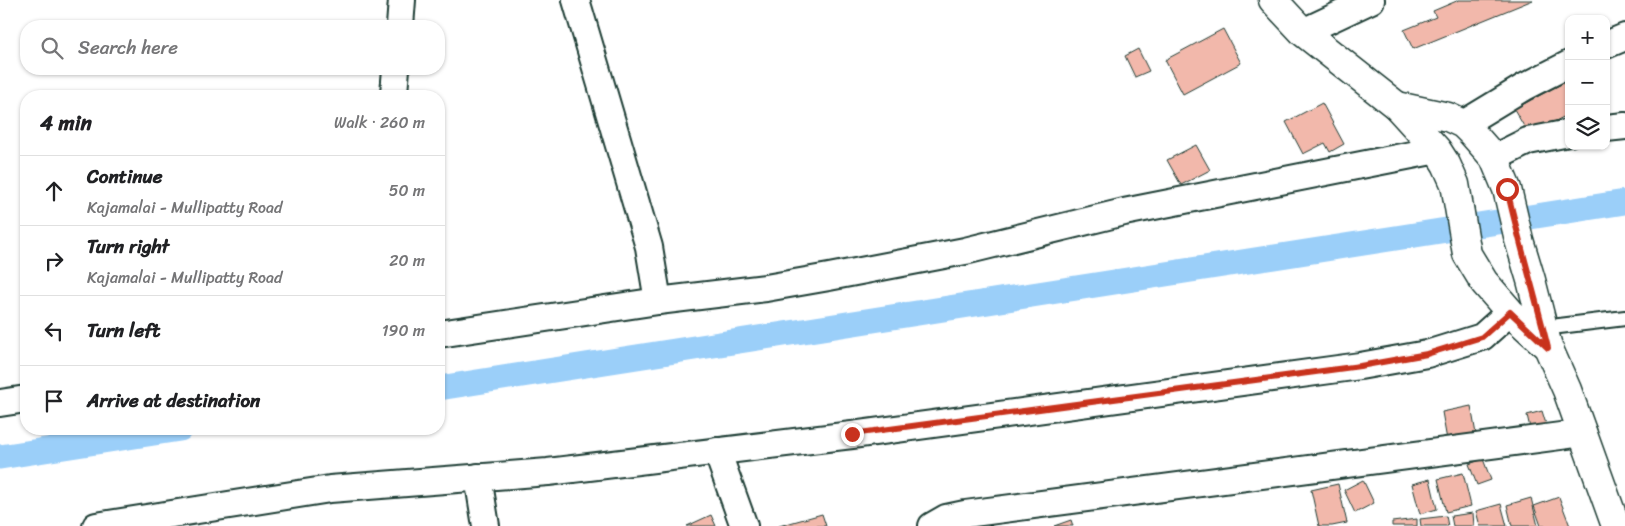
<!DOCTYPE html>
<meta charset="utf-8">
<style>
body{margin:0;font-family:Sriracha,sans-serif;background:#f6f6f6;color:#202124}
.controls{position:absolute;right:15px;top:15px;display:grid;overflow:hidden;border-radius:10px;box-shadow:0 1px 4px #0004}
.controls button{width:45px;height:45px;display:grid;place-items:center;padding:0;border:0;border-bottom:1px solid #e0e0e0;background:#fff;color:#202124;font:25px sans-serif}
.stop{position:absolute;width:15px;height:15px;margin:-11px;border:4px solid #c8321e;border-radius:50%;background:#fff}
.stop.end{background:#c8321e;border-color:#fff;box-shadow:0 1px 5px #0008}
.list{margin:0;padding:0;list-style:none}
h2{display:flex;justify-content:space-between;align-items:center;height:65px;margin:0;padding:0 20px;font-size:21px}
h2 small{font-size:16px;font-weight:400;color:#757577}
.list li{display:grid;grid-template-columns:32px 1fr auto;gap:15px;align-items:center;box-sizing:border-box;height:70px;padding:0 20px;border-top:1px solid #e0e0e0}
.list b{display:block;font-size:19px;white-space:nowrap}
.list p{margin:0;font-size:16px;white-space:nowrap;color:#757577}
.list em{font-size:16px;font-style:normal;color:#757577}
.icon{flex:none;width:28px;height:28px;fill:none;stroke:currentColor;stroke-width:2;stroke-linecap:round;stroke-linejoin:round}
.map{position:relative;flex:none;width:1625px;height:526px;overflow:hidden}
.search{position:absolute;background:#fff;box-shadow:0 1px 4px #0004;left:20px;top:20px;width:425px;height:55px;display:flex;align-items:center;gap:12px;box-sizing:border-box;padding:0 18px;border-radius:20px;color:#757577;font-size:19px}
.panel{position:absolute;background:#fff;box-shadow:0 1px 4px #0004;left:20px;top:90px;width:425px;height:345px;border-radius:20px}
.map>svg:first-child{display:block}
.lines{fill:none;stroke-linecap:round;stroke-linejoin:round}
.canal{stroke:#9bcff9;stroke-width:25}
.building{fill:#f2b8ab;stroke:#1f3d34}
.lane-casing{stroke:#1f3d34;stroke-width:18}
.street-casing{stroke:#1f3d34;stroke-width:30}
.secondary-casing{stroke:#1f3d34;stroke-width:31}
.lane{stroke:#fff;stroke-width:14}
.street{stroke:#fff;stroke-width:26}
.secondary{stroke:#fff;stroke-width:28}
.route{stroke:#c8321e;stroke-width:6}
</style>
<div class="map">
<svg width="1625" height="526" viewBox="0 0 1625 526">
<rect width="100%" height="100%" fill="#fff"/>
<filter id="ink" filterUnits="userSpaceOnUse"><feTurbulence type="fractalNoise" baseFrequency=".02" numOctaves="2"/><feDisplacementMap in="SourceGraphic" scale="10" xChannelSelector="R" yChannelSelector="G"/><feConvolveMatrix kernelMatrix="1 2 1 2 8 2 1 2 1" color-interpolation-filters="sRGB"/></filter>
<g filter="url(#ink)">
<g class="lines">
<g class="canal">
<polyline points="439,388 1625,202"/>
<polyline points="0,457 180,429"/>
</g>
</g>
<g class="building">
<polygon points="1459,0 1533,0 1413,49 1404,30 1436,17 1433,11"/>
<polygon points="1223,29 1241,63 1183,94 1165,60"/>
<polygon points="1138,49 1149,71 1135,77 1125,56"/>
<polygon points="1569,80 1569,114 1529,135 1514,109"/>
<polygon points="1322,103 1344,144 1330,152 1325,143 1303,154 1286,122"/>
<polygon points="1196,145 1210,170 1181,185 1167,160"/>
<polygon points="1471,406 1476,434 1447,440 1442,412"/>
<polygon points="1542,411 1546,424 1530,428 1527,415"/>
<polygon points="1483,459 1491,480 1477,485 1469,464"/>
<polygon points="1463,473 1471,506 1446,512 1438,479"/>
<polygon points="1430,479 1437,509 1420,514 1412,484"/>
<polygon points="1363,480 1374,503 1355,513 1344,490"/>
<polygon points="1338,484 1347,523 1332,526 1319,526 1311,490"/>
<polygon points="1559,497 1570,526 1541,526 1534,506"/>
<polygon points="1531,498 1538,526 1512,526 1507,505"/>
<polygon points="1501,504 1507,526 1480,526 1476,511"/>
<polygon points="1473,513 1474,526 1453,526 1451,516"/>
<polygon points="822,514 826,526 779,526"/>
<polygon points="711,515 716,526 687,526"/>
<polygon points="1446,516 1448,526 1421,526 1420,519"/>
<polygon points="1417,519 1417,526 1392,526 1392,522"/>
<polygon points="1071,520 1073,526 1054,526"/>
</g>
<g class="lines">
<g class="lane-casing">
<polyline id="lane" points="1543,328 1625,318"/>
</g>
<g class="street-casing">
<g id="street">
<polyline points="576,0 649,247 658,301"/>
<polyline points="400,26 402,0"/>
<polyline points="1303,32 1371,0"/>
<polyline points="1606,45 1625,37"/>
<polyline points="394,93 396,69"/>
<polyline points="1463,124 1524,87 1569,64"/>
<polyline points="1606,128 1625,126"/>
<polyline points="1494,158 1528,141 1569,133"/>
<polyline points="439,334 658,301 766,288 829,277 965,251 1124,212 1437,150"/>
<polyline points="0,403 26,399"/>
<polyline points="717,451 744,526"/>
<polyline points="478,477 486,526"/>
<polyline points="96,526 330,489 548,472 852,435 1360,366 1427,354 1482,337 1510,312"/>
<polyline points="932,526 946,518 965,514 1583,433"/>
</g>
</g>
<g class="secondary-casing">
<g id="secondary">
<polyline points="1273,0 1303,32 1397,106 1437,150 1446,164 1455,184 1467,254 1484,282 1510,312 1548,347 1567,390 1616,526"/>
<polyline points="1397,106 1448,117 1463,124 1472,133 1494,158 1507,189 1519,240 1531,280 1548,347"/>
</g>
</g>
<use href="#lane" class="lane"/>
<use href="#street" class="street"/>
<use href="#secondary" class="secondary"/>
</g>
</g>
<g class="lines" filter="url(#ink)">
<path class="route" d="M852,434L1360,366L1427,354L1482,337L1510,312L1548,348C1535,295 1519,242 1507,189"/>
</g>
</svg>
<div class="controls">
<button>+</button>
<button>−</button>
<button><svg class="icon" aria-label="layers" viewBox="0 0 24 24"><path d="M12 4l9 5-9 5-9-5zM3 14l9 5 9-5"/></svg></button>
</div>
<div class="stop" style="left:1507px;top:189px"></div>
<div class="stop end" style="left:852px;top:434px"></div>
<div class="search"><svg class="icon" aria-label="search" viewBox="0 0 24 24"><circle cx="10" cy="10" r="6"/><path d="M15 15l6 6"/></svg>Search here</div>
<section class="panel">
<h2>4 min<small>Walk · 260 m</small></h2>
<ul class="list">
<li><svg class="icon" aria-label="ahead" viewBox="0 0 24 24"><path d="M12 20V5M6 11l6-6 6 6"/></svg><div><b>Continue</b><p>Kajamalai - Mullipatty Road</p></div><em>50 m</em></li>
<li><svg class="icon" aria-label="right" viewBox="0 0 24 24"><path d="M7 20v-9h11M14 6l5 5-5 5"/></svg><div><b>Turn right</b><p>Kajamalai - Mullipatty Road</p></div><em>20 m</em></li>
<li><svg class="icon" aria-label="left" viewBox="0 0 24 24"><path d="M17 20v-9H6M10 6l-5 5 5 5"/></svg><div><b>Turn left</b></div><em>190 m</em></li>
<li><svg class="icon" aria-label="arrive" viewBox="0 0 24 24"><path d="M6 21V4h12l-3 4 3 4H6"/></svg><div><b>Arrive at destination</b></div></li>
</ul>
</section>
</div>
